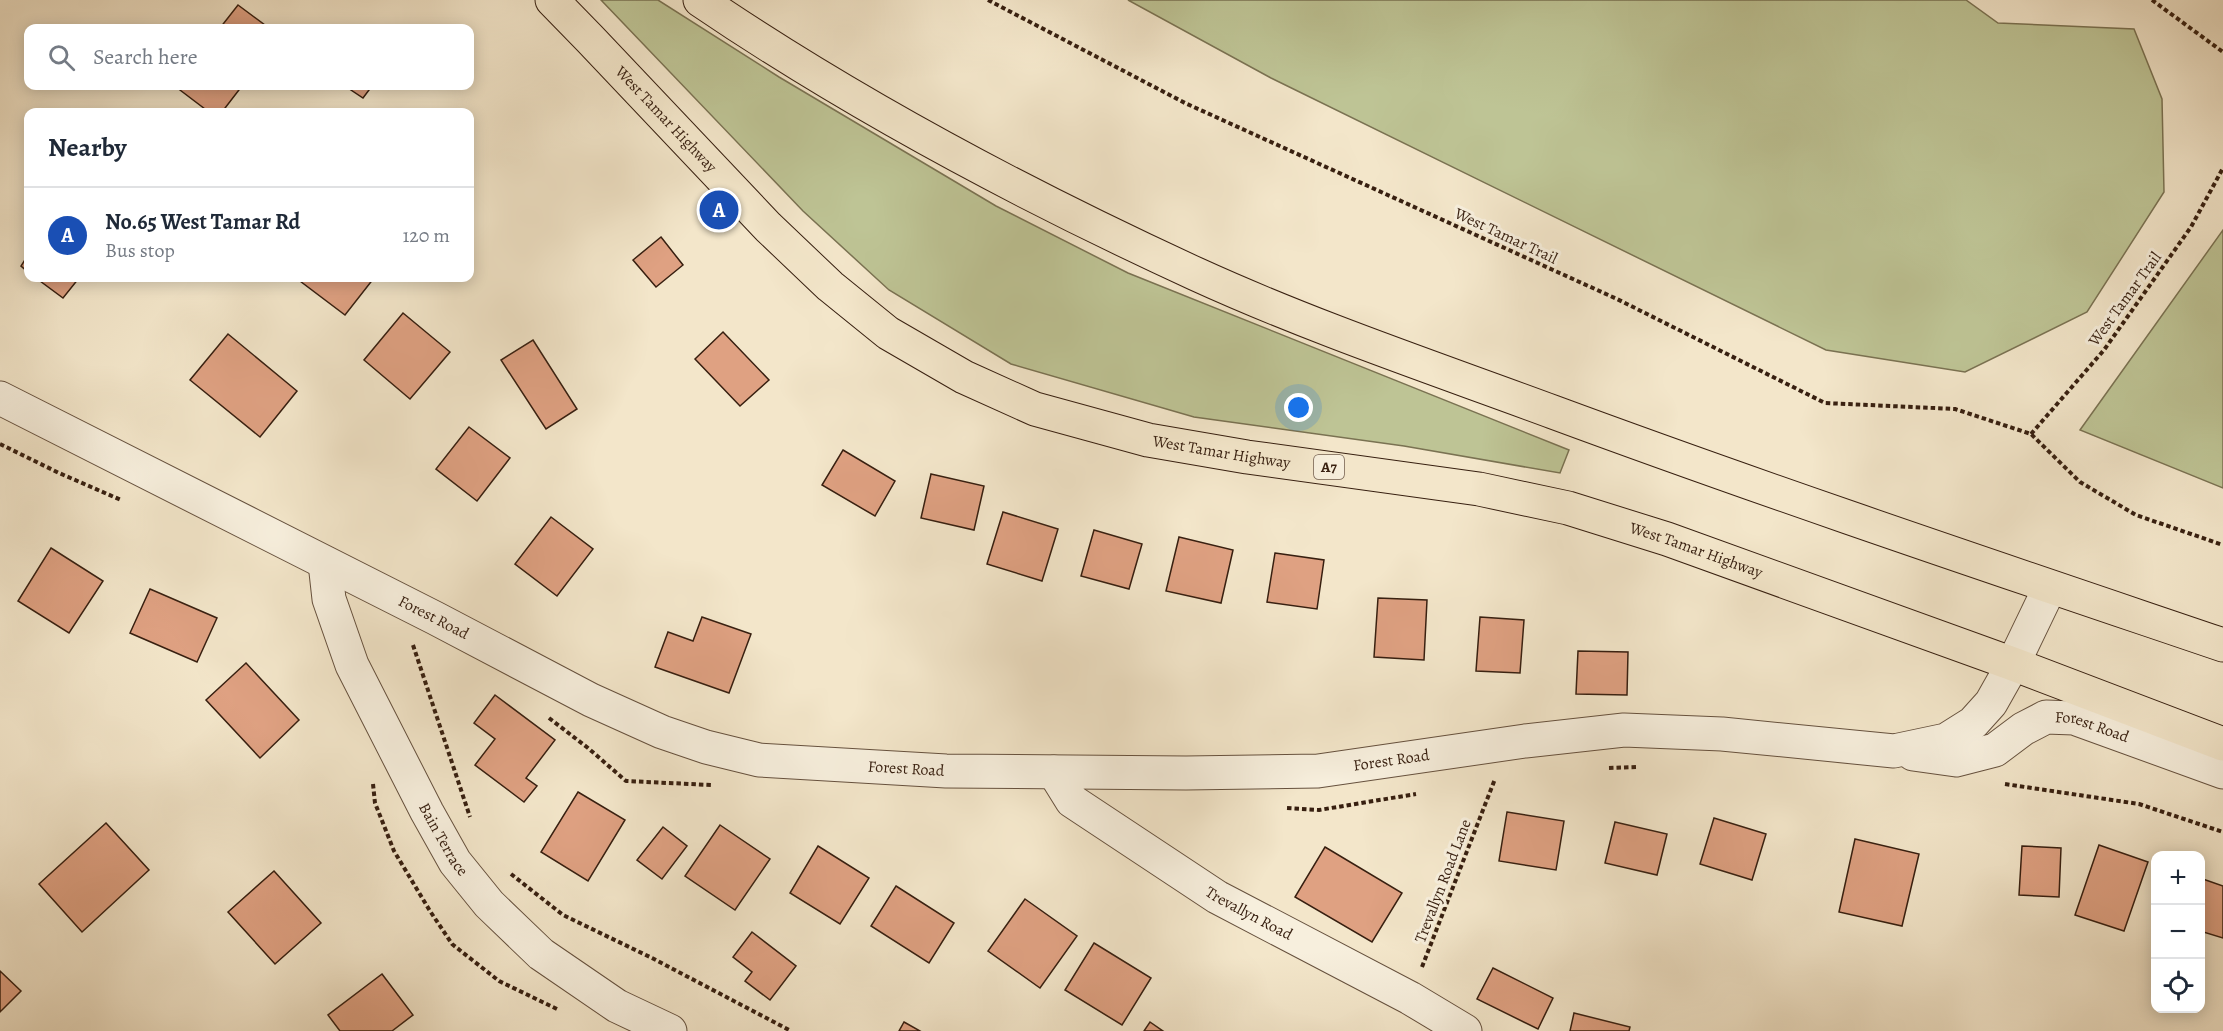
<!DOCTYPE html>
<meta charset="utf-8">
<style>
body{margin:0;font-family:Alegreya,serif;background:#f2f2f3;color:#1f2937}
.controls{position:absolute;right:18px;bottom:18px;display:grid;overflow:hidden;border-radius:12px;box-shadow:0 3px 15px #0003}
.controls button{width:54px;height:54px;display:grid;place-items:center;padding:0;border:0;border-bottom:2px solid #e0e1e3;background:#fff;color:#1f2937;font:30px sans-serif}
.you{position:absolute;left:1299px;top:408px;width:21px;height:21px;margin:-15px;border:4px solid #fff;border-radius:50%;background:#1a73e8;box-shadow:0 0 0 9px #1a73e833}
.badge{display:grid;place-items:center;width:39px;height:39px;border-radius:50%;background:#1a73e8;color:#fff;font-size:20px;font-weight:700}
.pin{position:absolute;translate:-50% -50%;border:3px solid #fff;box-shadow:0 2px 6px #0006}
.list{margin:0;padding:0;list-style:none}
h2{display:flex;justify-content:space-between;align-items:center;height:78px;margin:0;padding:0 24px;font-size:26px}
h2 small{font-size:20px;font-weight:400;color:#747a83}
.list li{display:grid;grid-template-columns:39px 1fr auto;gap:18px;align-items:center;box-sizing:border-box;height:96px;padding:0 24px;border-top:2px solid #e0e1e3}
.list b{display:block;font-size:22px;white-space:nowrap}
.list p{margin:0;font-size:20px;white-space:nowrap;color:#747a83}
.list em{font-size:20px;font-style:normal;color:#747a83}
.icon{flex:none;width:33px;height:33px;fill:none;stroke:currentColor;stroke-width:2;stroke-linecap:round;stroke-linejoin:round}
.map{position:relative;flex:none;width:2223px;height:1031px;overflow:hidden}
.search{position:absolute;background:#fff;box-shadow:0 3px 15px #0003;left:24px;top:24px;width:450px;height:66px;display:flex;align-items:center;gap:15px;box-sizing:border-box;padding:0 21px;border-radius:12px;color:#747a83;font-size:22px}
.panel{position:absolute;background:#fff;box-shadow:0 3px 15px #0003;left:24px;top:108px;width:450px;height:174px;border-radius:12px}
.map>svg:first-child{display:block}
.green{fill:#bec495;stroke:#7a7252;stroke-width:1.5}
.building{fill:#dfa182;stroke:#371f10;stroke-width:1.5}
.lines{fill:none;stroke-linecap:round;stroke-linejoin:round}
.street-casing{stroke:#66513e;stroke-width:35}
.highway-casing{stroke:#371f10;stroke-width:35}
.path{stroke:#371f10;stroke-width:4;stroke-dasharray:4.5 3;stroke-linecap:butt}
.street{stroke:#f7efdd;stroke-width:33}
.highway{stroke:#f3e6ca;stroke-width:33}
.labels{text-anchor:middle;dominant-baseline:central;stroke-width:6;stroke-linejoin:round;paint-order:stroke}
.shield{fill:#f7efdd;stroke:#715d4e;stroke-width:1.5}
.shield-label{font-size:15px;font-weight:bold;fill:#371f10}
.street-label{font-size:16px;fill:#371f10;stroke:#f7efdd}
</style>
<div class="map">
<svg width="2223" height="1031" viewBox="0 0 2223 1031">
<rect width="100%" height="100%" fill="#f3e6ca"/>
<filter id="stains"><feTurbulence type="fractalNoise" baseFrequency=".00333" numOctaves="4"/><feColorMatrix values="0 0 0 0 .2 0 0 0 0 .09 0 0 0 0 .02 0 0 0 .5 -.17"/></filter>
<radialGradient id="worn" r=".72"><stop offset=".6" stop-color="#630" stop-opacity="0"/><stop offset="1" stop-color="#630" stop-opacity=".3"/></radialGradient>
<g class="green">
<polygon points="601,0 658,0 779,77 996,206 1128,273 1569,450 1560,473 1404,446 1194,417 1011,364 889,290 803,211"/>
<polygon points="1128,0 1966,0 1998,23 2134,29 2162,99 2164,192 2087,312 1965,372 1826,350 1271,78"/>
<polygon points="2223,230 2223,488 2080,430"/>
</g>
<g class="building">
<polygon points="238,5 269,28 220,28"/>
<polygon points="177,86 242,86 222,112 209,112 176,87"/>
<polygon points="345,86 372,86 363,98"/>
<polygon points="661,237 683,265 656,287 633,260"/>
<polygon points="28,255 28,272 21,266"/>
<polygon points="36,278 79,278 63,298"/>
<polygon points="296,278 374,278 345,315"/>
<polygon points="403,313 450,352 410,399 364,360"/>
<polygon points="723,332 769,380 740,406 695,359"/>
<polygon points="228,334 297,391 260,437 190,380"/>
<polygon points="533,340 577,409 546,429 501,360"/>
<polygon points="469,427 510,458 477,501 436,469"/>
<polygon points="843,450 895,481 875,516 822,485"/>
<polygon points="931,474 984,486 974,530 921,518"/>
<polygon points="1003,512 1058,529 1042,581 987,564"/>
<polygon points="551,517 593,549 557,596 515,564"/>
<polygon points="1094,530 1142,544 1129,589 1081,576"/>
<polygon points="1179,537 1233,550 1221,603 1166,591"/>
<polygon points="51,548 103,581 69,633 18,601"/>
<polygon points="1275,553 1324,560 1317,609 1267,602"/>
<polygon points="150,589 217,618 197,662 130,633"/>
<polygon points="1378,598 1427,600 1424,660 1374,657"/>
<polygon points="702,617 751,634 729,693 655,667 668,632 693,641"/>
<polygon points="1480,617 1524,620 1520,673 1476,671"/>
<polygon points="1578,651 1628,652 1627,695 1576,694"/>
<polygon points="246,663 299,720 260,758 206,700"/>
<polygon points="495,695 555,740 526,778 537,786 524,802 475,765 495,739 474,723"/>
<polygon points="578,792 625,820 588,881 541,852"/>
<polygon points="1507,812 1564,821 1556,870 1499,861"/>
<polygon points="1714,818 1766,834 1752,880 1700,864"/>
<polygon points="1615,822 1667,834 1657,875 1605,863"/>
<polygon points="106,823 149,870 82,932 39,884"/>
<polygon points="720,825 770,859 735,910 685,876"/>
<polygon points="663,827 687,846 662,879 637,860"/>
<polygon points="1855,839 1919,854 1902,926 1839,912"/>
<polygon points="2099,845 2148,862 2124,931 2075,915"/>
<polygon points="818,846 869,878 840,924 790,893"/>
<polygon points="2022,846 2061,848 2059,897 2019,895"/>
<polygon points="1325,847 1402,893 1372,942 1295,897"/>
<polygon points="274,871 321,923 275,964 228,912"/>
<polygon points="2200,878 2223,886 2223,938 2200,931"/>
<polygon points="896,886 954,923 929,963 871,926"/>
<polygon points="1025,899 1077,936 1040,988 988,951"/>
<polygon points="752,932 796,966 770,1000 745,981 752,972 733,957"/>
<polygon points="1094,943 1151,978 1122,1025 1065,990"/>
<polygon points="1493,968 1553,998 1538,1029 1477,999"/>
<polygon points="0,971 21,991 0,1012"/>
<polygon points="382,974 413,1015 392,1031 340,1031 328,1015"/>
<polygon points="1574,1013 1630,1027 1629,1031 1570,1031"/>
<polygon points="904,1022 920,1031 899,1031"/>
<polygon points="1150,1022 1163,1031 1144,1031"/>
</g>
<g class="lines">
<g class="street-casing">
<g id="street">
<path id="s1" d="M0,398L435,618L591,700L662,732L706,747L759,760L946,771L1186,773L1318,771L1525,741L1624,730L1722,734L1894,751L1946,740L1973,723L1991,703L2013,664L2050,587"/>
<path id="s2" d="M325,563L329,599L352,665L427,812L455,862L489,904L541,954L617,1006L670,1031"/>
<path id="s3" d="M1913,754L1956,760L1995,750L2023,729L2046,717L2074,718L2223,772"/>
<path id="s4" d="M1054,772L1072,801L1217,897L1410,998L1465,1031"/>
</g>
</g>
<g class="highway-casing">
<g id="highway">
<path id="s5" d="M552,0L590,39L768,227L830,286L888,333L964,377L1035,409L1148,440L1247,457L1479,489L1568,508L1667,539L2013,664L2223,744"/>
<path d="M700,0C856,106 1024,195 1196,274C1312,327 1434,368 1553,412C1775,494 1999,569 2223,645"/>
</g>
</g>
<g class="path">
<polyline points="988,0 1185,103 1617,299 1825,403 1955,409 2031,434 2080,482 2136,515 2223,545"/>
<polyline points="2152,0 2223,52"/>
<polyline points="2031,434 2104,350 2191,227 2223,168"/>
<polyline points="0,444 59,473 121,500"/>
<polyline points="413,645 470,817"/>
<polyline points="549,718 588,748 626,781 711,785"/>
<polyline points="1609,768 1638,767"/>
<polyline points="373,784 375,803 394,851 430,911 452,944 499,981 557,1009"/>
<polyline points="2005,784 2139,804 2223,832"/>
<polyline points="1287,808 1319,810 1416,794"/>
<polyline points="511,874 563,915 652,958 791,1031"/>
<polyline points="1422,967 1495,779"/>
</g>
<use href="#street" class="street"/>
<use href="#highway" class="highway"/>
</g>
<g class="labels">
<rect class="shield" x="1314" y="455" width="30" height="24" rx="4.5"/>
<g class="shield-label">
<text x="1329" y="467">A7</text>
</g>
<g class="street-label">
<text stroke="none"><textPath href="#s5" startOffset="165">West Tamar Highway</textPath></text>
<text transform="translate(1506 236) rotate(25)">West Tamar Trail</text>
<text transform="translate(2125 299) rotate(-54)">West Tamar Trail</text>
<text stroke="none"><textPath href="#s5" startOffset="831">West Tamar Highway</textPath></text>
<text stroke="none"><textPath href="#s5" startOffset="1317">West Tamar Highway</textPath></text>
<text stroke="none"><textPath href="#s1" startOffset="486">Forest Road</textPath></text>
<text stroke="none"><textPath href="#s3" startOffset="192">Forest Road</textPath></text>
<text stroke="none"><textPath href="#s1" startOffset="1476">Forest Road</textPath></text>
<text stroke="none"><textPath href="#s1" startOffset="990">Forest Road</textPath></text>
<text stroke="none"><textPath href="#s2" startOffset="303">Bain Terrace</textPath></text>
<text transform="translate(1443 881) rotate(-69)">Trevallyn Road Lane</text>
<text stroke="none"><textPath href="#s4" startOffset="244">Trevallyn Road</textPath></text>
</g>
</g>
<rect width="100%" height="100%" filter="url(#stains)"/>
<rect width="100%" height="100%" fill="url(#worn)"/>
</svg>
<div class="controls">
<button>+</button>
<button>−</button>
<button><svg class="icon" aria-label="locate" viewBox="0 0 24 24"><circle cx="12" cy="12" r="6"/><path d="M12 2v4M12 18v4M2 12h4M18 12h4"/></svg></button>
</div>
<div class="you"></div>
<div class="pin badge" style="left:719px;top:210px;background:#1a4fb4">A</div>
<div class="search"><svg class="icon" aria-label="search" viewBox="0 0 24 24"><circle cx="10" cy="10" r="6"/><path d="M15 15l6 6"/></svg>Search here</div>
<section class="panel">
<h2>Nearby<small></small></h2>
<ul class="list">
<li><span class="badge" style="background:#1a4fb4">A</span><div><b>No.65 West Tamar Rd</b><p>Bus stop</p></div><em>120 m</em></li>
</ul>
</section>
</div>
